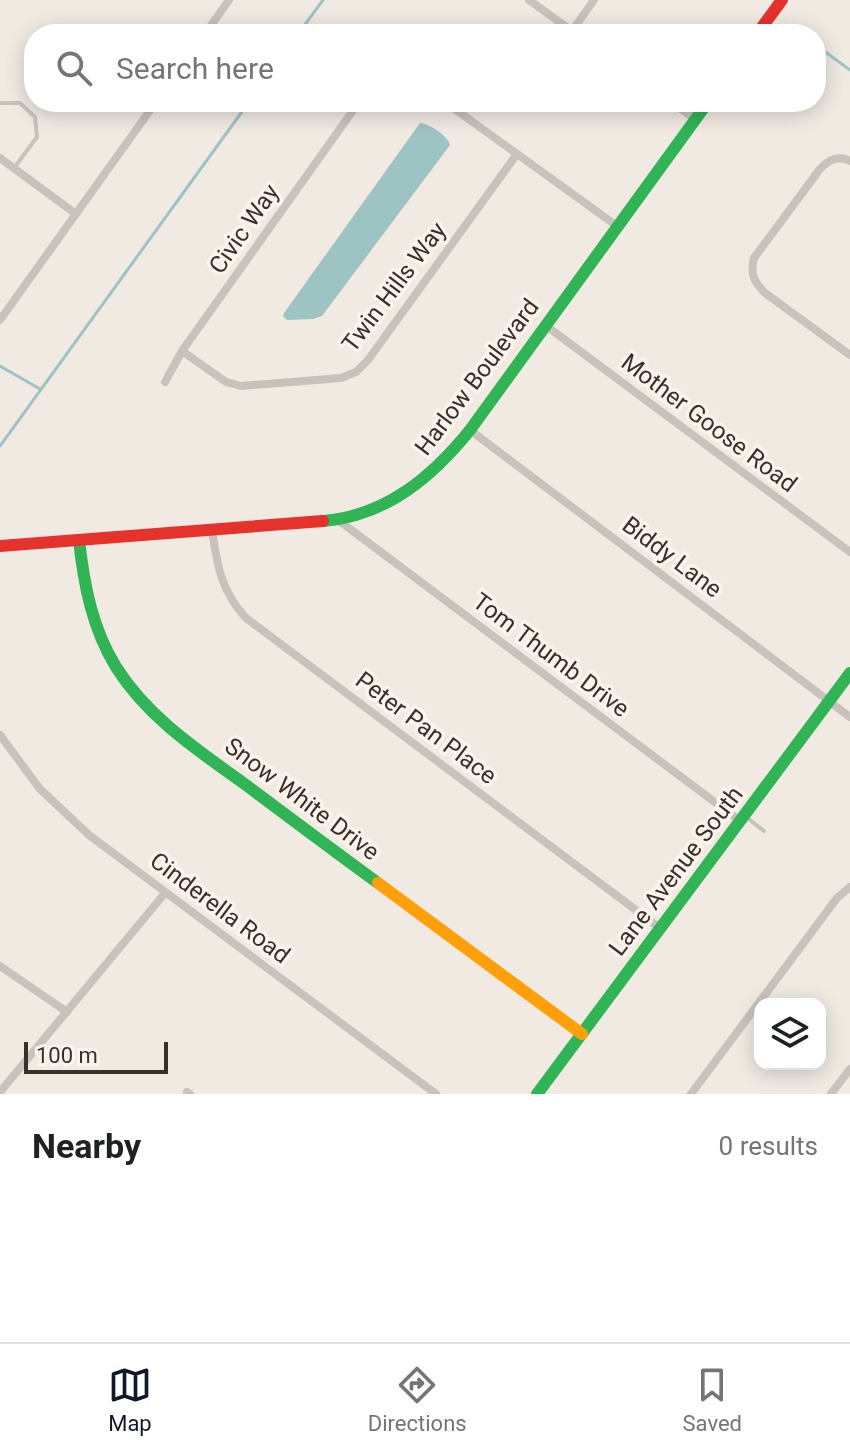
<!DOCTYPE html>
<style>
body{margin:0;font-family:Roboto,sans-serif;background:#f2f2f2;color:#202124}
.controls{position:absolute;right:24px;bottom:24px;display:grid;overflow:hidden;border-radius:16px;box-shadow:0 4px 20px #0003}
.controls button{width:72px;height:72px;display:grid;place-items:center;padding:0;border:0;border-bottom:2px solid #e0e0e0;background:#fff;color:#202124;font:40px sans-serif}
.scale{position:absolute;left:24px;bottom:20px;width:144px;box-sizing:border-box;padding-left:8px;border:4px solid #3b2f29;border-top:0;font-size:22px;line-height:28px;white-space:nowrap;color:#3b2f29;-webkit-text-stroke:6px #fcf4ec;paint-order:stroke}
.list{margin:0;padding:0;list-style:none}
h2{display:flex;justify-content:space-between;align-items:center;height:104px;margin:0;padding:0 32px;font-size:34px}
h2 small{font-size:26px;font-weight:400;color:#757577}
.icon{flex:none;width:44px;height:44px;fill:none;stroke:currentColor;stroke-width:2;stroke-linecap:round;stroke-linejoin:round}
.map{position:relative;flex:none;width:850px;height:1094px;overflow:hidden}
.search{position:absolute;background:#fff;box-shadow:0 4px 20px #0003;left:24px;right:24px;top:24px;height:88px;display:flex;align-items:center;gap:20px;box-sizing:border-box;padding:0 28px;border-radius:32px;color:#757577;font-size:30px}
.sheet{height:248px;background:#fff}
nav{display:flex;justify-content:space-around;align-items:center;box-sizing:border-box;height:112px;border-top:2px solid #e0e0e0;background:#fff;font-size:22px;color:#757577}
nav a{display:grid;justify-items:center;gap:4px}
nav .on{color:#111827}
.map>svg:first-child{display:block}
.water{fill:#9ec3c3}
.lines{fill:none;stroke-linecap:round;stroke-linejoin:round}
.stream{stroke:#9ec3c3;stroke-width:3}
.lane{stroke:#c9c2bc;stroke-width:4}
.street{stroke:#c9c2bc;stroke-width:8}
.fast{stroke:#30b455;stroke-width:12}
.slow{stroke:#ff9f0a;stroke-width:12}
.jam{stroke:#e5322d;stroke-width:12}
.labels{text-anchor:middle;dominant-baseline:central;stroke-width:7;stroke-linejoin:round;paint-order:stroke}
.street-label{font-size:24px;fill:#3b2f29;stroke:#fcf4ec}
</style>
<div class="map">
<svg width="850" height="1094" viewBox="0 0 850 1094">
<rect width="100%" height="100%" fill="#f0eae3"/>
<path class="water" d="M420,123C430,124 447,135 450,145L322,316L313,319L287,320L283,316L284,313Z"/>
<g class="lines">
<g class="stream">
<polyline points="789,26 800,34"/>
<polyline points="298,34 323,0"/>
<polyline points="816,45 850,70"/>
<polyline points="0,366 40,389"/>
<polyline points="0,446 249,102"/>
</g>
<g class="lane">
<polyline points="0,103 20,103 35,117 37,137 14,168"/>
<polyline points="746,817 764,831"/>
</g>
<g class="street">
<polyline points="529,0 576,34"/>
<polyline points="344,30 350,34"/>
<polyline points="572,31 594,0"/>
<polyline points="205,34 229,0"/>
<polyline points="445,102 617,226"/>
<polyline points="671,102 695,119"/>
<polyline points="0,158 76,214"/>
<path d="M850,161C838,155 828,160 820,169L754,258C750,274 754,282 765,293L850,355"/>
<polyline points="0,320 156,102"/>
<polyline points="545,325 850,552"/>
<polyline points="182,351 226,382 241,386 341,378 356,372 368,360 517,154"/>
<polyline points="165,382 182,351 359,102"/>
<polyline points="470,430 850,717"/>
<polyline points="338,520 740,821"/>
<path d="M212,530C217,565 221,591 246,618L660,928"/>
<polyline points="0,735 40,789 89,835 436,1094"/>
<polyline points="0,966 67,1012"/>
<polyline points="0,1092 165,893"/>
<polyline points="187,1092 190,1094"/>
<polyline points="691,1094 837,898 850,887"/>
<polyline points="831,1094 850,1069"/>
</g>
<g class="fast">
<path d="M323,521C386,516 432,477 470,430L708,102"/>
<path d="M79,540C84,585 92,628 116,667C148,718 199,751 246,785C290,818 334,851 378,883"/>
<polyline points="537,1094 850,673"/>
</g>
<polyline class="slow" points="378,883 582,1034"/>
<g class="jam">
<polyline points="757,34 782,0"/>
<polyline points="0,546 323,521"/>
</g>
</g>
<g class="labels">
<g class="street-label">
<text transform="translate(244 229) rotate(-55)">Civic Way</text>
<text transform="translate(394 287) rotate(-53)">Twin Hills Way</text>
<text transform="translate(477 377) rotate(-53)">Harlow Boulevard</text>
<text transform="translate(709 423) rotate(37)">Mother Goose Road</text>
<text transform="translate(672 557) rotate(37)">Biddy Lane</text>
<text transform="translate(551 655) rotate(37)">Tom Thumb Drive</text>
<text transform="translate(426 728) rotate(37)">Peter Pan Place</text>
<text transform="translate(302 799) rotate(37)">Snow White Drive</text>
<text transform="translate(676 871) rotate(-53)">Lane Avenue South</text>
<text transform="translate(220 908) rotate(37)">Cinderella Road</text>
</g>
</g>
</svg>
<div class="controls">
<button><svg class="icon" aria-label="layers" viewBox="0 0 24 24"><path d="M12 4l9 5-9 5-9-5zM3 14l9 5 9-5"/></svg></button>
</div>
<div class="scale">100 m</div>
<div class="search"><svg class="icon" aria-label="search" viewBox="0 0 24 24"><circle cx="10" cy="10" r="6"/><path d="M15 15l6 6"/></svg>Search here</div>
</div>
<section class="sheet">
<h2>Nearby<small>0 results</small></h2>
<ul class="list">
</ul>
</section>
<nav>
<a class="on"><svg class="icon" aria-label="map" viewBox="0 0 24 24"><path d="M3 6l6-2 6 2 6-2v14l-6 2-6-2-6 2zM9 4v14M15 6v14"/></svg>Map</a>
<a><svg class="icon" aria-label="directions" viewBox="0 0 24 24"><path d="M12 3l9 9-9 9-9-9zM9 14v-3h6M13 9l2 2-2 2"/></svg>Directions</a>
<a><svg class="icon" aria-label="saved" viewBox="0 0 24 24"><path d="M7 4h10v16l-5-4-5 4z"/></svg>Saved</a>
</nav>
